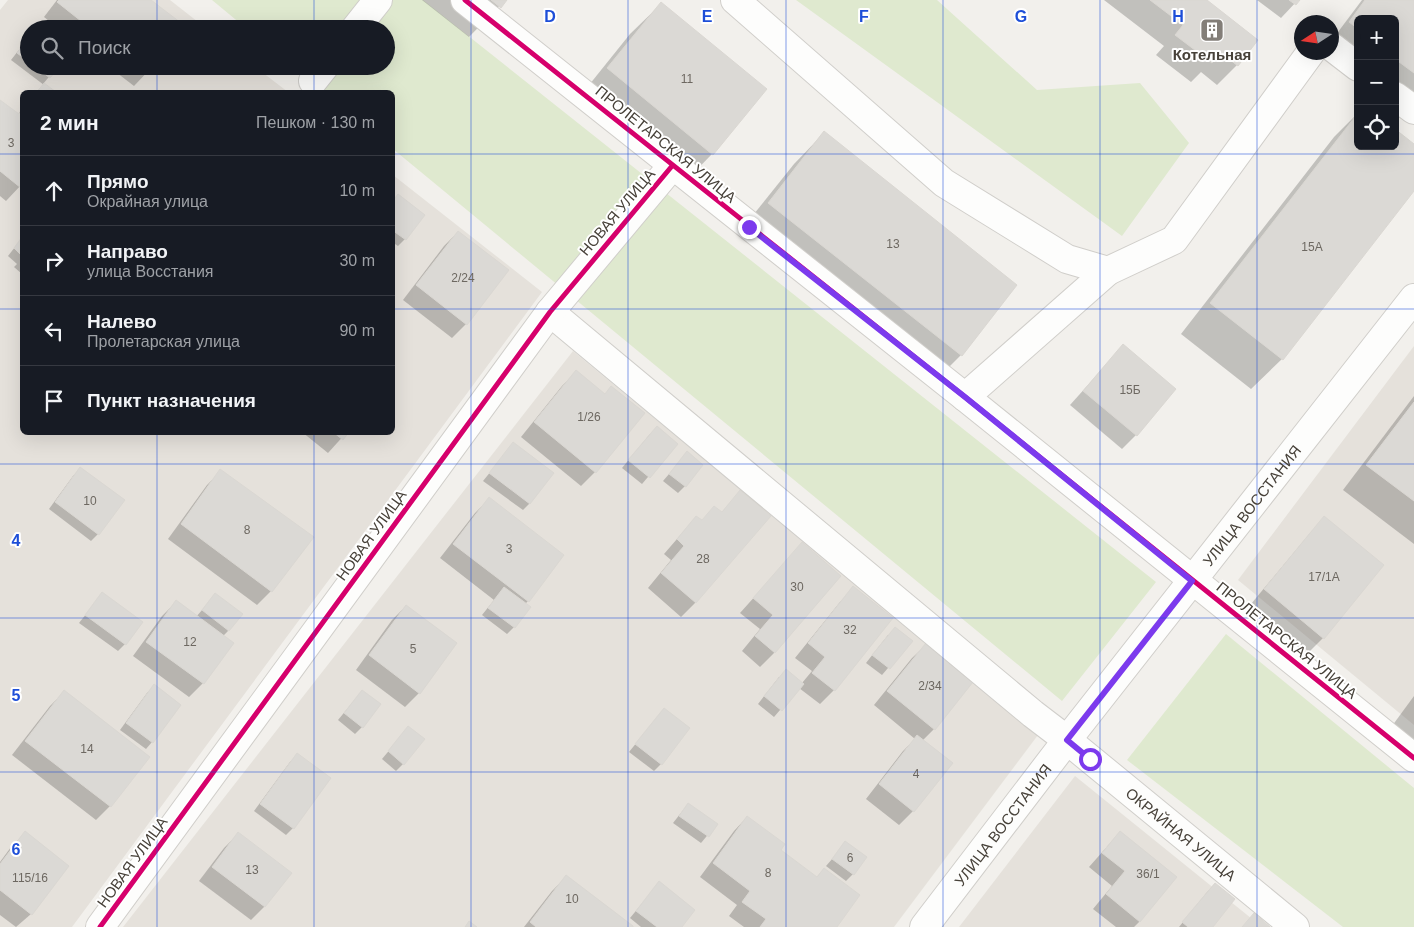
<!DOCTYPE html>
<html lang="ru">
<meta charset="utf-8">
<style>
body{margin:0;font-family:Arial,sans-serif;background:#242831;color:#f1f3f6}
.controls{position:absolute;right:15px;top:15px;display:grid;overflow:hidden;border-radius:8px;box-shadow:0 5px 20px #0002}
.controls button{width:45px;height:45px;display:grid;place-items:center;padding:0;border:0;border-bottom:1px solid #363941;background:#171b24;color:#f1f3f6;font:25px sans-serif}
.compass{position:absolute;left:1294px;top:15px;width:45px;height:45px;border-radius:50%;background:#171b24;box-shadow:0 5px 20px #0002;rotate:258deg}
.stop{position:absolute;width:15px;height:15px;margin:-11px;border:4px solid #7c3aed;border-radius:50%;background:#fff}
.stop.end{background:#7c3aed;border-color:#fff;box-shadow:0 1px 5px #0008}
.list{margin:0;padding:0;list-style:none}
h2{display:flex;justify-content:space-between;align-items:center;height:65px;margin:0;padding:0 20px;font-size:21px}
h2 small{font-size:16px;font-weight:400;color:#9ea1a6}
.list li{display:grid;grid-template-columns:32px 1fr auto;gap:15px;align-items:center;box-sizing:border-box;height:70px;padding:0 20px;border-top:1px solid #363941}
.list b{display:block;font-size:19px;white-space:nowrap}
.list p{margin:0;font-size:16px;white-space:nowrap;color:#9ea1a6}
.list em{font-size:16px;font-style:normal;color:#9ea1a6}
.icon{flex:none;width:28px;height:28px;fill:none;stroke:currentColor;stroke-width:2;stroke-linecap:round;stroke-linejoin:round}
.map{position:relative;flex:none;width:1414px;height:927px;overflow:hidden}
.search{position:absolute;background:#171b24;box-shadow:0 5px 20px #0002;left:20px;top:20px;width:375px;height:55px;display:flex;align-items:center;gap:12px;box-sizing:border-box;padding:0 18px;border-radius:28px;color:#9ea1a6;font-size:19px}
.panel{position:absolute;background:#171b24;box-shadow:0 5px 20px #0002;left:20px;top:90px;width:375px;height:345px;border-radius:8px}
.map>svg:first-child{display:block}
.residential{fill:#e5e1db}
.green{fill:#dfe9cf}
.shadow{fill:#0003}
.building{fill:#dbd9d5;stroke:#dad7d2}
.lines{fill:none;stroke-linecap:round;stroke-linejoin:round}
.minor-casing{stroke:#d0ceca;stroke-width:30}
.minor{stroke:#fdfdfc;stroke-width:28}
.cycleway-casing{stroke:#fff;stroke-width:8}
.cycleway{stroke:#d6006c;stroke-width:5}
.route{stroke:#7c3aed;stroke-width:6}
.grid{fill:none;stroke:#1d4ed8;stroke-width:1;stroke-opacity:0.55}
.labels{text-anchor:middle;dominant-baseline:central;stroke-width:4;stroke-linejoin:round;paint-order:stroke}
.number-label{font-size:12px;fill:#6d6861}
.poi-label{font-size:15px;font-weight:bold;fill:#474139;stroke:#fff}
.street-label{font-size:15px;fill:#474139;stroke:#fff}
.grid-label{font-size:16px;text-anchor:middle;font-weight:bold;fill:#1d4ed8;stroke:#fff;stroke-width:4;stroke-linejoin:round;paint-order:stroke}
</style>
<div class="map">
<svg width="1414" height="927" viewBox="0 0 1414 927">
<rect width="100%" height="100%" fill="#f2f0ec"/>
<g class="residential">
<polygon points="8,0 170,0 207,29 29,29 29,66 254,66 288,92 22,92 22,432 392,432 393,175 542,292 72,927 0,927 0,10"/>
<polygon points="1414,346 1414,725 1238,580"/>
<polygon points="573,351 1038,735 894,927 123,927"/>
<polygon points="1075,776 1262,927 959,927"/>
</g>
<g class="green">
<polygon points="212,0 423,0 1156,582 1062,701 393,149 392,92 324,92 292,66 386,66 386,29 247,29"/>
<polygon points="796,0 937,0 1037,90 1140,83 1189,143 1122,236"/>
<polygon points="1226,634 1414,788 1414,927 1343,927 1127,760"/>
</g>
<g class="shadow">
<polygon points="57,0 149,0 181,29 59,29 44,17"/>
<polygon points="422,0 505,0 469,37"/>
<polygon points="1104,0 1205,0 1237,65 1217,85 1201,72 1191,82 1156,55 1164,46"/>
<polygon points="1257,0 1298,0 1281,18"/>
<polygon points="1362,0 1414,0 1414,109 1395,94 1395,19 1358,19 1358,65 1332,40"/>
<polygon points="661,4 765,89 712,154 682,185 577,100 630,34"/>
<polygon points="29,37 29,66 58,66 43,84 54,92 36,92 44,85 11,60"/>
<polygon points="108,66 153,66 134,86"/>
<polygon points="0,101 18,115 22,108 22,184 6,201 0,196"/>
<polygon points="1358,113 1358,146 1414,146 1414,189 1282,359 1251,389 1181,334 1334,137"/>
<polygon points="824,133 1015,285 961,355 930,386 738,234 794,164"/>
<polygon points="392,202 405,239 398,246 392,242"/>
<polygon points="458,232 466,324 452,338 403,300 444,246"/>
<polygon points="22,238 22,274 14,267 17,264 8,256"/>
<polygon points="1123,346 1136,435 1122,449 1070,405"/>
<polygon points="576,372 595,472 581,486 521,437 562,386"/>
<polygon points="1414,396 1414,544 1343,490"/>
<polygon points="302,432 347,432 328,453"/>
<polygon points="650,434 676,444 642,484 622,468"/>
<polygon points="513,444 530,503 523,510 483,481"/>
<polygon points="687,453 685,486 678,493 663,481"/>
<polygon points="80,469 98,534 91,541 49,509 73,476"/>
<polygon points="221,471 271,591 257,605 168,539 207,485"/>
<polygon points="740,492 769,516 695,603 681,617 648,588 671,560 664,554 696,517 701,521 721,513"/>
<polygon points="489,499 528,601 525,604 514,627 507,634 482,615 494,600 440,558 475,513"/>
<polygon points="1324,518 1323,638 1309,652 1251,604 1311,532"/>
<polygon points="802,544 840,576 774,653 760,667 742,651 760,629 740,613"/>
<polygon points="854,588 834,690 820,704 799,688 774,717 758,704 779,677 802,683 812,671 795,658 840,602"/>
<polygon points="102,594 125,644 118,651 79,623"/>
<polygon points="215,595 228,631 223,636 232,643 203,683 189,697 133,656 162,616 176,602 196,617"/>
<polygon points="406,606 419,693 405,707 356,670 392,620"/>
<polygon points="888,635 911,641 882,675 866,663"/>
<polygon points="926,645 934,729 922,741 913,811 899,825 866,799 903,751 915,739 874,705 912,658"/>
<polygon points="154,686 152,742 146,749 120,730 147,693"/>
<polygon points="362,691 362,727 355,734 338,720"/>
<polygon points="64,692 148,757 110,806 96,820 12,755 50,706"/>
<polygon points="1414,696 1414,743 1392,726"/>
<polygon points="664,709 661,764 654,771 629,752"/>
<polygon points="408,728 403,764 396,771 382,759"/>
<polygon points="297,755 293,828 286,835 254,811 290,762"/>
<polygon points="688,804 716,825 701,843 673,823"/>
<polygon points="747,817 779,850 816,878 824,869 835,927 744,927 729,916 737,905 700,877 734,831"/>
<polygon points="1120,832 1140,921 1134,927 1116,927 1093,909 1112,886 1089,867"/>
<polygon points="25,833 31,914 16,927 0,915 0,862 11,847"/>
<polygon points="238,834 265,906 251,920 199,881 224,848"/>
<polygon points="846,843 853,874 846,881 826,866"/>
<polygon points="566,877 631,927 524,927 552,891"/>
<polygon points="659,883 680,927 641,927 630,918"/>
<polygon points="1215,884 1211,927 1179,927 1208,891"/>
</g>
<g class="building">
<polygon points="59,0 151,0 185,26 183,29 91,29 57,2"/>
<polygon points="491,0 507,0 501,8"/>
<polygon points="1150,0 1207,0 1258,40 1238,66 1220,52 1212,63 1175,35 1183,25"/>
<polygon points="1289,0 1300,0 1296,5"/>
<polygon points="1365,0 1414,0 1414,73 1395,59 1395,19 1358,19 1358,29 1349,22"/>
<polygon points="661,2 767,89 713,155 607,68"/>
<polygon points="29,37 29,62 17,53"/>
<polygon points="34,66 60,66 50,78"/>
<polygon points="140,66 154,66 149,73"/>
<polygon points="44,83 56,92 37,92"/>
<polygon points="0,100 19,114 22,110 21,188 0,171"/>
<polygon points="1358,113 1358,146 1395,146 1395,129 1414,144 1414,191 1283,360 1210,303"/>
<polygon points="824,131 1017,285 962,356 768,203"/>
<polygon points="398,194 425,215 406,240 392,230 392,202"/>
<polygon points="458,231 509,270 467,325 416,285"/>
<polygon points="22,237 22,256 14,248"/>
<polygon points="1123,344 1176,389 1137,436 1083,391"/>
<polygon points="576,370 605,394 611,386 645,413 596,473 534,422"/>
<polygon points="1414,402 1414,501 1366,465"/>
<polygon points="657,426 678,444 650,478 628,460"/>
<polygon points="333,432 349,432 343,440"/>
<polygon points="513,442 554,473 530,504 489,473"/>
<polygon points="687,451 703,465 686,487 669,474"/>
<polygon points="80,467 125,500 99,535 55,502"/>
<polygon points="220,469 314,537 272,592 181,524"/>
<polygon points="740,490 771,516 696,603 661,573 684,546 677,539 696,516 702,520 714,506 722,512"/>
<polygon points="489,497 564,555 529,602 453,544"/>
<polygon points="1324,516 1384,565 1324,639 1264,589"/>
<polygon points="802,542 841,576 775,653 755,636 773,615 753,598"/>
<polygon points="853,586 893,618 835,691 812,673 825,657 808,643"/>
<polygon points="504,587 531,607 515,628 488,608"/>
<polygon points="102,592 143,622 126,645 85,615"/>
<polygon points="215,593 243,614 229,631 202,610"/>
<polygon points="176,600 234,643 204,684 146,642"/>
<polygon points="406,605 457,643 420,694 369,655"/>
<polygon points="895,627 913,641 890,669 872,655"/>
<polygon points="926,643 973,682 935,730 887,691"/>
<polygon points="786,669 804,684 782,711 764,696"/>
<polygon points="154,684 181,705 153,743 126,723"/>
<polygon points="64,690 150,757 111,807 25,741"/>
<polygon points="362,690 381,704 363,728 344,713"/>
<polygon points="664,708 690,728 662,765 635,744"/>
<polygon points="408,726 425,739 404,765 388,751"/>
<polygon points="917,735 953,763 914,812 879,784"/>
<polygon points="297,753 331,778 294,829 260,804"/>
<polygon points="688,803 718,824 709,837 679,816"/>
<polygon points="747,816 785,844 781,850 817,877 824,868 860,895 837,927 760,927 766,919 742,902 750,891 713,863"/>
<polygon points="25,831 69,866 32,915 0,890 0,864"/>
<polygon points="1120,831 1177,877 1140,922 1106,894 1125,871 1102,853"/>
<polygon points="238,832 292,873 265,907 212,867"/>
<polygon points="845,841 867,857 854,875 832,859"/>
<polygon points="566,875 633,926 633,927 536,927 530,922"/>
<polygon points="659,881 695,910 682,927 657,927 636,911"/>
<polygon points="1215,883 1235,899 1213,927 1188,927 1182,922"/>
<polygon points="1254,913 1270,927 1242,927"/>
<polygon points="469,921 477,927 465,927"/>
</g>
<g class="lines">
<g class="minor-casing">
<g id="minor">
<polyline points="465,0 965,397 1414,758"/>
<polyline points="735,0 944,183 1067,259 1108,271 1174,240 1311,52"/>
<polyline points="355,29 378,0"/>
<polyline points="1332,47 1358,67"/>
<polyline points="313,81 325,66"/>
<polyline points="1395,96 1414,110"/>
<path id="s1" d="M550,312L1033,714L1067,740L1295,927"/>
<polyline points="965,397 1108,271"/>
<polyline points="100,927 550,312 672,166"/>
<path id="s2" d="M924,927L1067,740L1414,298"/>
</g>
</g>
<use href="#minor" class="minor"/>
<g class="cycleway-casing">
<g id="cycleway">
<polyline points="465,0 965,397 1414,758"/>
<polyline points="100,927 550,312 672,166"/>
</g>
</g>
<use href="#cycleway" class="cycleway"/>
</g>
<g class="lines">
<polyline class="route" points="749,227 965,397 1192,581 1067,740 1090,759"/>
</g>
<path class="grid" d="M157,0V29M314,0V29M471,0V927M628,0V927M786,0V927M943,0V927M1100,0V927M1257,0V927M157,66V92M314,66V92M0,154H22M392,154H1414M0,309H22M392,309H1414M157,432V927M314,432V927M0,464H1414M0,618H1414M0,772H1414"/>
<defs>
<g id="building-square" transform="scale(1.25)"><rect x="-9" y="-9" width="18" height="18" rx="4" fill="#837e78" stroke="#fff"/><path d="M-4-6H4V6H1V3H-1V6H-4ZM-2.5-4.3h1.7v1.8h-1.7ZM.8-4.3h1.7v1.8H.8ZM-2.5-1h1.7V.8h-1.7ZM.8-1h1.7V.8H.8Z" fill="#fff"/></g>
</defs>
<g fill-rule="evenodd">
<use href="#building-square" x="1212" y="30"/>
</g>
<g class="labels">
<g class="number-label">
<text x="687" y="79">11</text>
<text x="11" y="143">3</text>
<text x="893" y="244">13</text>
<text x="1312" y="247">15А</text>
<text x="463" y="278">2/24</text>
<text x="1130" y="390">15Б</text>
<text x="589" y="417">1/26</text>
<text x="90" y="501">10</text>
<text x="247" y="530">8</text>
<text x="509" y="549">3</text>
<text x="703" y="559">28</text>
<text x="1324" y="577">17/1А</text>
<text x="797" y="587">30</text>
<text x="850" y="630">32</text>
<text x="190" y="642">12</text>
<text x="413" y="649">5</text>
<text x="930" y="686">2/34</text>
<text x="87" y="749">14</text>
<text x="916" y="774">4</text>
<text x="850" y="858">6</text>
<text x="252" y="870">13</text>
<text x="768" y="873">8</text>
<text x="1148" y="874">36/1</text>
<text x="30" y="878">115/16</text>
<text x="572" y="899">10</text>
</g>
<g class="poi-label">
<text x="1212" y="54">Котельная</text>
</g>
<g class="street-label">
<text transform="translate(666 144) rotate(39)">ПРОЛЕТАРСКАЯ УЛИЦА</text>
<text transform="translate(617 212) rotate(-50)">НОВАЯ УЛИЦА</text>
<text stroke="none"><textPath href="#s2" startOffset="534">УЛИЦА ВОССТАНИЯ</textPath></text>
<text transform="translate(371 535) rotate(-54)">НОВАЯ УЛИЦА</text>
<text transform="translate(1287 640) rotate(39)">ПРОЛЕТАРСКАЯ УЛИЦА</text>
<text stroke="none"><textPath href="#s2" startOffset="129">УЛИЦА ВОССТАНИЯ</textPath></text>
<text stroke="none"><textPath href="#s1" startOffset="819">ОКРАЙНАЯ УЛИЦА</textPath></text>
<text transform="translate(132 862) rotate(-54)">НОВАЯ УЛИЦА</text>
</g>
</g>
<g class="grid-label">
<text x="550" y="22">D</text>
<text x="707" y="22">E</text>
<text x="864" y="22">F</text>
<text x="1021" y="22">G</text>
<text x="1178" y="22">H</text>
<text x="16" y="546">4</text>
<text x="16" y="701">5</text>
<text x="16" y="855">6</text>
</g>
</svg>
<div class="controls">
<button>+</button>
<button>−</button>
<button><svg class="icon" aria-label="locate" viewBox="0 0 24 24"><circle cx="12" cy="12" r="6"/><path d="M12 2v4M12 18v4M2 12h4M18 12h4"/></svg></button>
</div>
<svg class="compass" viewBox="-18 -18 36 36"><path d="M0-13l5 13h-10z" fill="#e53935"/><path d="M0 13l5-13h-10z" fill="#9ea1a6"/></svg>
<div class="stop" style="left:1090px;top:759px"></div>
<div class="stop end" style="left:749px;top:227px"></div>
<div class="search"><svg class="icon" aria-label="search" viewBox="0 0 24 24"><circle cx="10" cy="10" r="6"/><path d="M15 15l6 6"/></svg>Поиск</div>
<section class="panel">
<h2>2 мин<small>Пешком · 130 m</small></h2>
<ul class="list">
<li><svg class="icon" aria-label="ahead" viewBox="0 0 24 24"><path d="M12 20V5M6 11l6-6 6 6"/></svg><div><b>Прямо</b><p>Окрайная улица</p></div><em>10 m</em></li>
<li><svg class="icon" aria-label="right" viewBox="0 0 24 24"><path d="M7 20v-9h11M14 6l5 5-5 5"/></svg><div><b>Направо</b><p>улица Восстания</p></div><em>30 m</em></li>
<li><svg class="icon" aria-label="left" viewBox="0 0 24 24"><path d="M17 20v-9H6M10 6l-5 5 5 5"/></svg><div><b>Налево</b><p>Пролетарская улица</p></div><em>90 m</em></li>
<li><svg class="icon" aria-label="arrive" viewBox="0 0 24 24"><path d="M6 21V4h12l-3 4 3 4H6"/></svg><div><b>Пункт назначения</b></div></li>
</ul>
</section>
</div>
